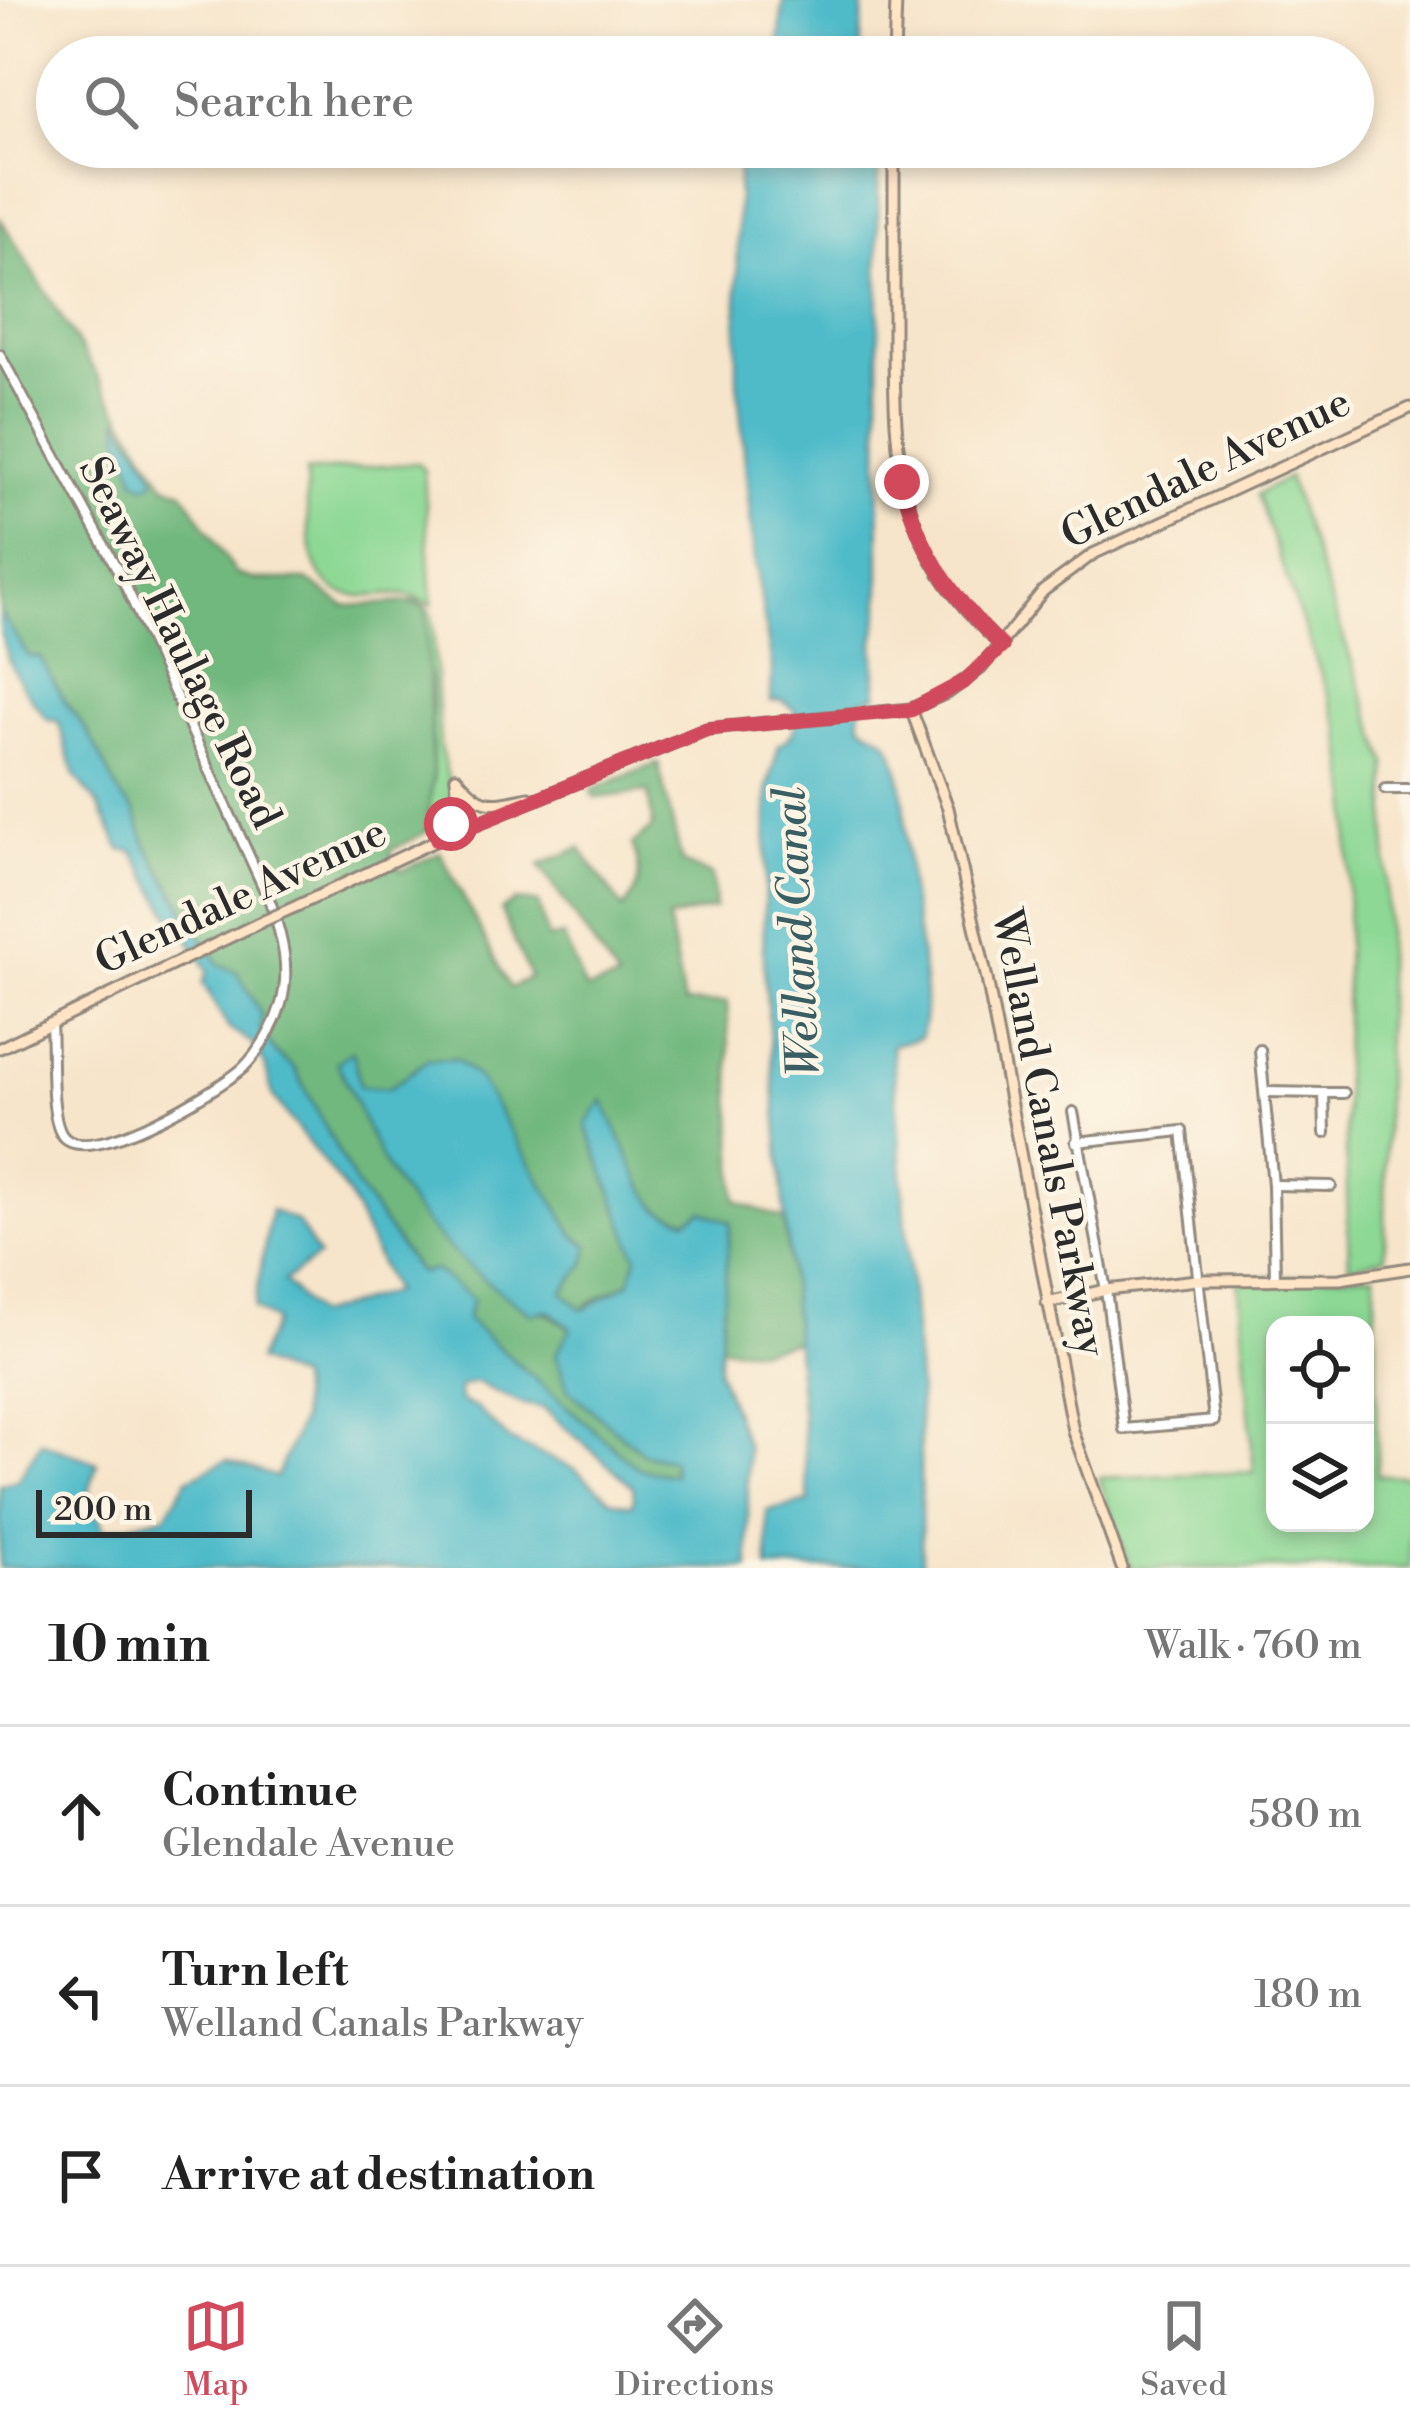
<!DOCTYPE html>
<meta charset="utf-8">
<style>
body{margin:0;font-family:"Libre Bodoni",serif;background:#f2f2f2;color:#222}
.controls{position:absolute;right:36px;bottom:36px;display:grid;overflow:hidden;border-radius:24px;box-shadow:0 6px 18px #0003}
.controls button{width:108px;height:108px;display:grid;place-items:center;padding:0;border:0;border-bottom:3px solid #e0e0e0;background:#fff;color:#222;font:60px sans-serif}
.scale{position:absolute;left:36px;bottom:30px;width:216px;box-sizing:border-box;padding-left:12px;border:6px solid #2b2b2b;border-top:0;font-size:33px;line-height:42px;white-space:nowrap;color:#2b2b2b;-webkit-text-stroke:9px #fcf5e5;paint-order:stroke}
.stop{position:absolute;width:36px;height:36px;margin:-27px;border:9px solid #d1495b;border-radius:50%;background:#fff}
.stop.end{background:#d1495b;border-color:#fff;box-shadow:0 3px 12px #0008}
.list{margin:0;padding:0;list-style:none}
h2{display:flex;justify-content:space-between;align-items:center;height:156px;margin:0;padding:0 48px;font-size:51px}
h2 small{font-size:39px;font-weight:400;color:#767676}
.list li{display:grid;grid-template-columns:78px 1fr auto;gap:36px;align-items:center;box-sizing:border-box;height:180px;padding:0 48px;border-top:3px solid #e0e0e0}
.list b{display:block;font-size:45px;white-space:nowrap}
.list p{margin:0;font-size:39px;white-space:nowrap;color:#767676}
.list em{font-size:39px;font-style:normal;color:#767676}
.icon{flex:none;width:66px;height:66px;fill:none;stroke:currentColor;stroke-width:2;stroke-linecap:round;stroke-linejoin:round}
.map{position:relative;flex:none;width:1410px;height:1568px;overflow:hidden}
.search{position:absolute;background:#fff;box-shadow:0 6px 18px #0003;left:36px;right:36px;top:36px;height:132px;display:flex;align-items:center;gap:30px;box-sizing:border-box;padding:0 42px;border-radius:66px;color:#767676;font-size:45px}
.sheet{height:696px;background:#fff}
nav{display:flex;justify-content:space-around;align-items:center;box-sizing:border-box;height:168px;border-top:3px solid #e0e0e0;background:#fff;font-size:33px;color:#767676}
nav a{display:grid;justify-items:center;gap:6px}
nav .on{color:#d1495b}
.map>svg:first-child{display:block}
.green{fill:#8cd894;stroke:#5c8260;stroke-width:3;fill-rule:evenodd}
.forest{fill:#71b87e;stroke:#4e7254;stroke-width:3}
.water{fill:#4fbbc9;stroke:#3d737a;stroke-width:3;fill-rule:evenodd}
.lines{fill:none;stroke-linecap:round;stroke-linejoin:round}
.street-casing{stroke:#91887b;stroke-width:14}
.secondary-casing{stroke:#91887b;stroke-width:15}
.street{stroke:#fff;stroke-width:8}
.secondary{stroke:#ffe4c6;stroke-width:9}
.secondary-bridge-casing{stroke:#91887b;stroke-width:15;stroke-linecap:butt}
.secondary-bridge{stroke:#ffe4c6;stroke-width:9}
.route{stroke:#d1495b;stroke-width:15}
.labels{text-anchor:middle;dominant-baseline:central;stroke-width:9;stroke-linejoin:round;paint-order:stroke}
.street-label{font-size:42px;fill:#2b2b2b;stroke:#fcf5e5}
.water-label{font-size:45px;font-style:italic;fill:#385d62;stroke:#fcf5e5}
</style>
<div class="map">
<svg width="1410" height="1568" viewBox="0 0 1410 1568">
<rect width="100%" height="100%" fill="#fcf5e5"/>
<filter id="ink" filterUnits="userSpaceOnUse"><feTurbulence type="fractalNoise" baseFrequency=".00833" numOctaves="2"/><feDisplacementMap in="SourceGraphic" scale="24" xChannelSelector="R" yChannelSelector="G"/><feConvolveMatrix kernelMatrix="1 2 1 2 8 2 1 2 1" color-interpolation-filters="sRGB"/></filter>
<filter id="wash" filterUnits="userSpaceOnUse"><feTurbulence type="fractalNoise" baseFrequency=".004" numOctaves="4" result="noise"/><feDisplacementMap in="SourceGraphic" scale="48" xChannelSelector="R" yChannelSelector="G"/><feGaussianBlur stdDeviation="2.7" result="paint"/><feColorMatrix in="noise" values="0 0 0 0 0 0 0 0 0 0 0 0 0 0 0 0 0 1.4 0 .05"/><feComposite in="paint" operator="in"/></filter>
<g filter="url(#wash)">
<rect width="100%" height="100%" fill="#f7e5cb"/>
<g class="green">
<path d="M418,463L424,470L432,605C400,588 393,597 359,596C299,594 309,514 306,472Z"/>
<polygon points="1288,477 1387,763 1385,1257 1349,1267 1344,1067 1350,797 1341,731 1257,495"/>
<polygon points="419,601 431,612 433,623 440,747 456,808 447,821 426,832 433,778 432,682 408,602"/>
<path d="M1375,1274L1377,1475L1410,1476V1568H1130L1099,1478L1254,1472L1238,1278ZM1275,1325H1365V1523H1275Z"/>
</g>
<path class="forest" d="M0,218L165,485L183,491L236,574L257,580H307L345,606L408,602L426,608L433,778L426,832L390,851L401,871L440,852L510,988L530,977L501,910L515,901L538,903L548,939L563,936L586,990L618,980L539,865L580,848L623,909C641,888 643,871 632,845L653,828L648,792L595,798L591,790L658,763L682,863L712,875L715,908L668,919L684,1004L727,1002L736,1201L784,1219L797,1341L758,1350L720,1347L729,1222C707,1221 683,1222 663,1211C639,1197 615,1127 603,1101L586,1125L637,1257L630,1282L587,1304L583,1311L562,1292L585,1264L588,1246L574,1235L456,1059L428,1060L390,1088L359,1086L338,1062L540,1309L572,1329L672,1460L674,1476L639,1469L465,1319L435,1270L420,1274L355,1184L295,1069L275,1052L261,1031V1014L229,971L219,965L192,922L146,844L135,812L120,796L89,734L29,657L0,612Z"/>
<g class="water">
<polygon points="783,0 863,0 860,57 778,57"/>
<path d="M751,147H855V151L878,153L880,611L874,642L877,695L860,701V722C870,735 887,734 893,751C908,792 905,838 909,881C913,923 935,999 920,1038L892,1045L919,1394L922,1568H768L767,1511L809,1502L763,956L768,787L779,745C795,736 796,728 795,710L781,700L771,701L772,667L754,555L737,379L738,164Z"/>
<path d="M119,417C128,440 150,458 155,480L146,486L135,479C130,457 117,439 119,417Z"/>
<path d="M0,612L29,657H40L64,701L89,734L120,796L135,812L146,844L192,923L219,964L238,973L261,1014V1031L275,1052L295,1069L355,1184L419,1273L435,1270L473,1299L466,1319L639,1469L674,1475L672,1460L644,1454L568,1390L556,1354L571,1328L548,1310L532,1314C480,1280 433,1239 398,1187C373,1150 357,1103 337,1062L353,1051L360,1086L390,1088L428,1060L456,1059L479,1079L574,1235L589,1246L585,1264L562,1292L583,1310L630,1282L637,1257L586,1125L603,1100L641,1183L658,1209L687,1220L702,1211L730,1222L718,1371L747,1447L749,1568H0V1485L18,1480L41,1442L97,1463L89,1492L105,1530L165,1516L188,1479L227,1460L276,1477L301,1420L298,1379L257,1361L275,1321L254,1308L271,1210L297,1222L318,1256L284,1281L316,1315L393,1292L348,1194L273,1097L265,1065L252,1043L229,1029L203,983L208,971L182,928L178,929L133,851L121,850L98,805L75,776L58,721L48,720C19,685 0,658 0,612ZM475,1382L520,1403L543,1408L633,1486L634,1500L630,1505L612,1500L575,1469L511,1441L476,1408L460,1401L459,1387Z"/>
</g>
</g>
<g filter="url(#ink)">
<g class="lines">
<g class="street-casing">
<g id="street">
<path d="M0,355L121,576L271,904C282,937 291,970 281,1004C274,1027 260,1051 243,1068C218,1090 86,1171 62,1135C49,1115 53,1049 51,1024"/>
<polyline points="1386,789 1410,789"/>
<polyline points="1260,1050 1273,1185 1275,1278"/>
<polyline points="1265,1092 1324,1093 1325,1133"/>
<polyline points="1324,1093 1344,1093"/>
<polyline points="1073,1112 1106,1290 1124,1429 1214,1421 1182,1131 1076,1142"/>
<polyline points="1273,1185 1331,1186"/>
</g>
</g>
<g class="secondary-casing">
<g id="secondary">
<polyline points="894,57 896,0"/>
<path d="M894,147C894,208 894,269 894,330C894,465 896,549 1002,646"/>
<polyline points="911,709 948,808 987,979 1073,1431 1122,1568"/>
<path d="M456,777C483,809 490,805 529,797"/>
<path d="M439,837C458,816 459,804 456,777"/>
<polyline points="297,906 437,840 707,729 911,709 949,692 981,668 1043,591 1093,554 1410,408"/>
<polyline points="0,1048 259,923"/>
<polyline points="1047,1303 1106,1290 1197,1280 1340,1279 1410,1268"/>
</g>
</g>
<use href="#street" class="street"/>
<use href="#secondary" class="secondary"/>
<g class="secondary-bridge-casing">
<polyline id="secondary-bridge" points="259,923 297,906"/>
</g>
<use href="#secondary-bridge" class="secondary-bridge"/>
</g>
</g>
<g class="lines" filter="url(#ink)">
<path class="route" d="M451,824L437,840L707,729L911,710L965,681L1002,646C952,598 918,549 902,482"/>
</g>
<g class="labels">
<g class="street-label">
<text transform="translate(1206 469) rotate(-26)">Glendale Avenue</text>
<text transform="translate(179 643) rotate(64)">Seaway Haulage Road</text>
<text transform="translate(241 897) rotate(-25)">Glendale Avenue</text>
<text transform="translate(1048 1133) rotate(79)">Welland Canals Parkway</text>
</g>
<g class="water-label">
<text transform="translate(798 932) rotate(-93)">Welland Canal</text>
</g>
</g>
</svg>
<div class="controls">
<button><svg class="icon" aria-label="locate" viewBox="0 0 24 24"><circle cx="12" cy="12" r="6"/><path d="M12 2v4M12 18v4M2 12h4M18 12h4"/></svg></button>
<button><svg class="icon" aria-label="layers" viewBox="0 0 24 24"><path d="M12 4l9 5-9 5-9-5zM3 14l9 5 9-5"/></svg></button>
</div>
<div class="scale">200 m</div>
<div class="stop" style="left:451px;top:824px"></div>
<div class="stop end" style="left:902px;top:482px"></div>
<div class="search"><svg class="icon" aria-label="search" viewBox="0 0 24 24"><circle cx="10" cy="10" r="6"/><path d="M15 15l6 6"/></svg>Search here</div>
</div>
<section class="sheet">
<h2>10 min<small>Walk · 760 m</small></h2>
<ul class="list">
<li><svg class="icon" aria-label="ahead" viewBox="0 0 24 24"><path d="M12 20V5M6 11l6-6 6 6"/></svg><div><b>Continue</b><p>Glendale Avenue</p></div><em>580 m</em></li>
<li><svg class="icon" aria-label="left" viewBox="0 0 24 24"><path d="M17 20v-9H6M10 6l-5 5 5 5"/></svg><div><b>Turn left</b><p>Welland Canals Parkway</p></div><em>180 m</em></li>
<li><svg class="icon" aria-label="arrive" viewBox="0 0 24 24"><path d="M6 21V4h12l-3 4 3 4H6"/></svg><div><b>Arrive at destination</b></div></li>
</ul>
</section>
<nav>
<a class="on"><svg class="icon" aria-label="map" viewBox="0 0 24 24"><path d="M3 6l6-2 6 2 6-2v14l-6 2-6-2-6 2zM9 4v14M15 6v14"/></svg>Map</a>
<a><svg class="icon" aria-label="directions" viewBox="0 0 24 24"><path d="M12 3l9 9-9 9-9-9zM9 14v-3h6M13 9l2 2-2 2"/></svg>Directions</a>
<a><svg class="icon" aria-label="saved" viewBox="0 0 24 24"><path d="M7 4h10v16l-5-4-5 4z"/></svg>Saved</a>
</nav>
